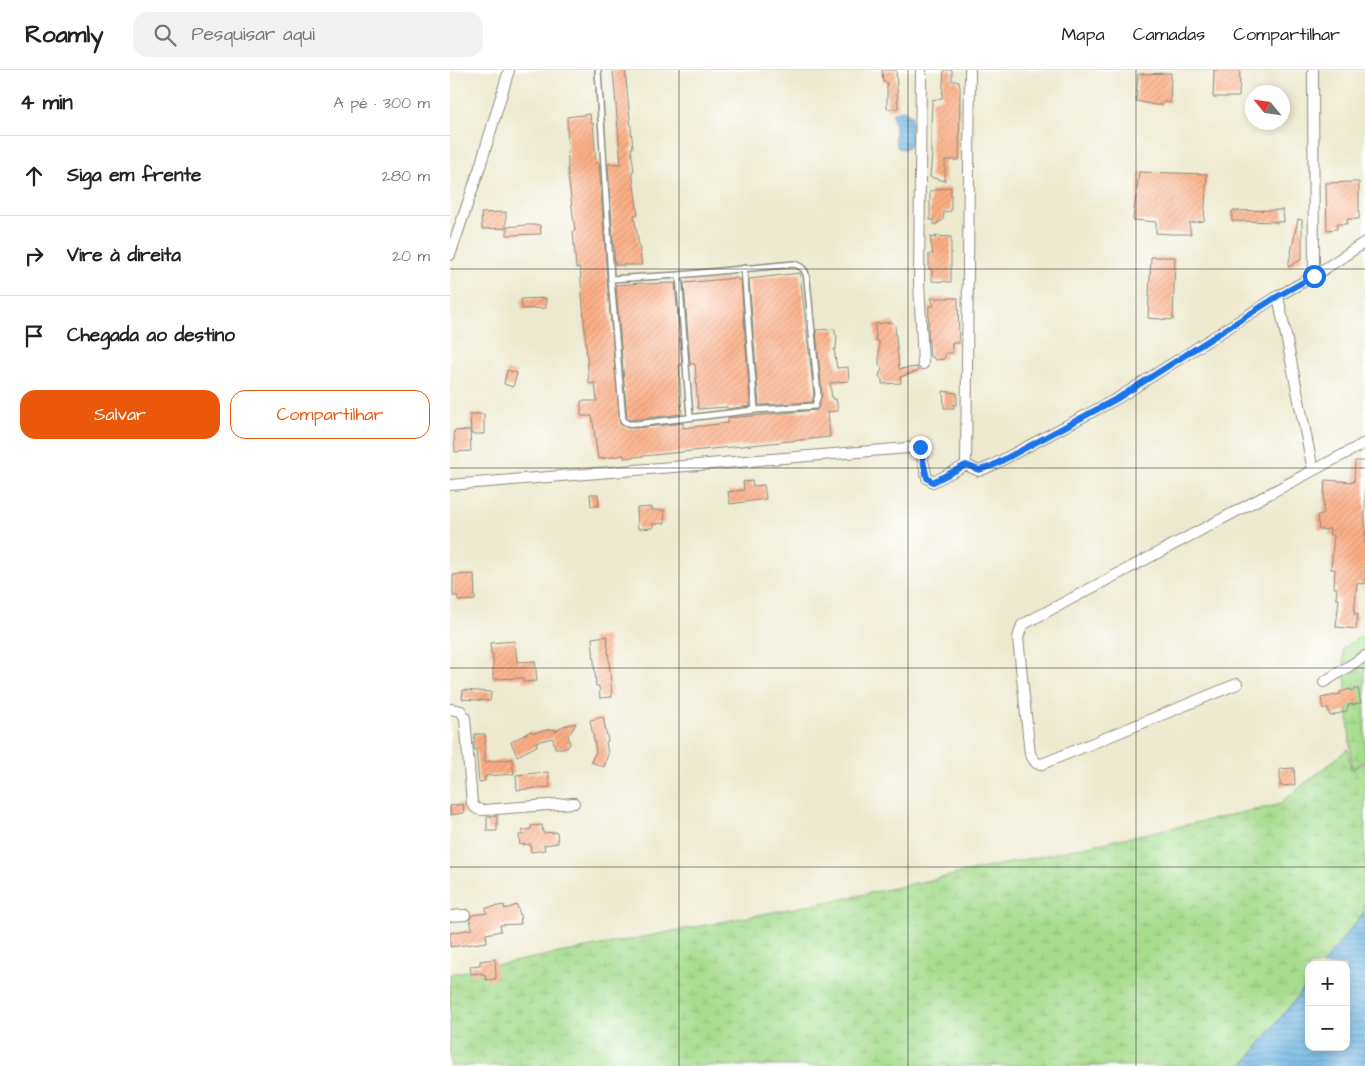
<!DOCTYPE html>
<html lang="pt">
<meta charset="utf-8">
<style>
body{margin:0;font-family:"Architects Daughter",sans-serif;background:#f2f2f2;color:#222}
.controls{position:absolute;right:15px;bottom:15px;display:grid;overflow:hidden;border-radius:10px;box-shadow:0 2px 8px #0003}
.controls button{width:45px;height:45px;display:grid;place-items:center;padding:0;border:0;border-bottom:1px solid #e0e0e0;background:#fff;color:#222;font:25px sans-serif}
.compass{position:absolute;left:795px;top:15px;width:45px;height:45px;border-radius:50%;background:#fff;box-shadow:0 2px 8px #0003;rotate:299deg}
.stop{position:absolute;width:15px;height:15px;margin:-11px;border:4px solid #1a73e8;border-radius:50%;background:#fff}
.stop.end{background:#1a73e8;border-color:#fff;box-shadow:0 1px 5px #0008}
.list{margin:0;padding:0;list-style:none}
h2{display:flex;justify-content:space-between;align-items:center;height:65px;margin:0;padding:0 20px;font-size:21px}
h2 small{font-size:16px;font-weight:400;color:#767676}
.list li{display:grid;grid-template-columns:32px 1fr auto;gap:15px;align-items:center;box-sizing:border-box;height:80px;padding:0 20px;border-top:1px solid #e0e0e0}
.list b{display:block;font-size:19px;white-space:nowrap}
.list em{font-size:16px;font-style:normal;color:#767676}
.actions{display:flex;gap:10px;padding:15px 20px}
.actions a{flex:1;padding:11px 0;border:1px solid #ea580c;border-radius:15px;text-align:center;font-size:18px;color:#ea580c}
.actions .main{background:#ea580c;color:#fff}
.icon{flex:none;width:28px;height:28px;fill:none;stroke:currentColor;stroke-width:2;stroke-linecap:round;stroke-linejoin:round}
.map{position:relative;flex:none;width:915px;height:996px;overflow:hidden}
header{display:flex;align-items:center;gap:30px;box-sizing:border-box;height:70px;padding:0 25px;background:#fff;border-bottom:1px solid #e0e0e0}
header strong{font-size:24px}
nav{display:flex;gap:28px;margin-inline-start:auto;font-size:18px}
.search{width:350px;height:45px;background:#f2f2f2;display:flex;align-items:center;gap:12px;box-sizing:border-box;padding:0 18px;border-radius:15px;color:#767676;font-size:19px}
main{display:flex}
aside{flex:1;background:#fff}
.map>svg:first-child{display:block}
.wetland{fill:url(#wetland-marsh);stroke:#68845c}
.water{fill:url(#water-rules);stroke:#4a6f86}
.building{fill:url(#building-hatch)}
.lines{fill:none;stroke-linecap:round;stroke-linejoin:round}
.service-casing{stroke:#8c8a7d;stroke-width:8}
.minor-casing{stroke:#8c8a7d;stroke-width:12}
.service{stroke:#fff;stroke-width:5}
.minor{stroke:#fff;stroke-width:10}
.route{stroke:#1a73e8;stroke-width:6}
.grid{fill:none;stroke:#2b2b2b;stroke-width:1;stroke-opacity:0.55}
</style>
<header>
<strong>Roamly</strong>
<div class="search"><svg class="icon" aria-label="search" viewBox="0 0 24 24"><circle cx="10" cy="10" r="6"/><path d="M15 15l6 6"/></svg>Pesquisar aqui</div>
<nav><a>Mapa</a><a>Camadas</a><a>Compartilhar</a></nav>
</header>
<main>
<aside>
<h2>4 min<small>A pé · 300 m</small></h2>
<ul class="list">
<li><svg class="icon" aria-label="ahead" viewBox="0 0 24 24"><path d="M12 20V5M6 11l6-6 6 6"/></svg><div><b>Siga em frente</b></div><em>280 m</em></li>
<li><svg class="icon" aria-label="right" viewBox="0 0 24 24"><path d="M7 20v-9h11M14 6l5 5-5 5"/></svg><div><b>Vire à direita</b></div><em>20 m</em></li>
<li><svg class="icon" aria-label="arrive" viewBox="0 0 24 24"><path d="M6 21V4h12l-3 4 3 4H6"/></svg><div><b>Chegada ao destino</b></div></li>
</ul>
<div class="actions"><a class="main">Salvar</a><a>Compartilhar</a></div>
</aside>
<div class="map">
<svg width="915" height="996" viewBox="0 0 915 996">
<defs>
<pattern id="wetland-marsh" width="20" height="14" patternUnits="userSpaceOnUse" patternTransform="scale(1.25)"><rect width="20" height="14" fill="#a6dd8d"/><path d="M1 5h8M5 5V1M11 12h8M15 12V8" fill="none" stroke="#8fbe7a"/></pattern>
<pattern id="water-rules" width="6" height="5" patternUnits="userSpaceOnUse" patternTransform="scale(1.25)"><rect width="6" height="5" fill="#69b3e2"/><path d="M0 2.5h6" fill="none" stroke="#5792b7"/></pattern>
<pattern id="building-hatch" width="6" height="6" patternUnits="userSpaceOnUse" patternTransform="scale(1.25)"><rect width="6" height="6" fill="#fcad84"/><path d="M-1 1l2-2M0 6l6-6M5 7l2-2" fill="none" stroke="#d89572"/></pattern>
</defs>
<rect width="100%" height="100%" fill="#fff"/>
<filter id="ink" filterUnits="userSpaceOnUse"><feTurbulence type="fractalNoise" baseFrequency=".02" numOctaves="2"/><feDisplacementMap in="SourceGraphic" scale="10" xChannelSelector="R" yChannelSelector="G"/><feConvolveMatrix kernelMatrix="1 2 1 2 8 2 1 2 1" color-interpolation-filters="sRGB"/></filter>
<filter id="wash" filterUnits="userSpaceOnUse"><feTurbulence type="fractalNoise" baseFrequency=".0096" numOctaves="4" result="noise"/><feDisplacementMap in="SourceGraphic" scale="20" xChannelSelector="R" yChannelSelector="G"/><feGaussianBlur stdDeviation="1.12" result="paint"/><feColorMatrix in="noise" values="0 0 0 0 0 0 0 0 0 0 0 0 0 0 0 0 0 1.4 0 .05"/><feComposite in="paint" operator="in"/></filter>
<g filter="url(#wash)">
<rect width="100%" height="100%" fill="#ede9cf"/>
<g class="wetland">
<polygon points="915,564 915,690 902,699 893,578"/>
<polygon points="898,679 901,701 915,692 915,840 872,895 859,895 859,912 792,996 0,996 0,904 397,828 828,735"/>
</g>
<g class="water">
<path d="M454,40L462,46L461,75L454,79L448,78C444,70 445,66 445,58C445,52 442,49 443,42Z"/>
<polygon points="915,841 915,996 793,996 859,912 859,977 896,977 896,895 872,895"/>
</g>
<g id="blocks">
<g class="building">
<polygon points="163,0 175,0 183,78 181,78 184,101 182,101 188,145 184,145 192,195 165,195 158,94 171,94"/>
<polygon points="432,0 446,0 448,38 437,39 437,12 433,12"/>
<polygon points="494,0 502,0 502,11 509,11 510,18 509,90 495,90 495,111 480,107 482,83 481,83 481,56 482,30 492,28"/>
<polygon points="764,0 790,0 789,27 763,27"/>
<polygon points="721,3 720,33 714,32 712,35 705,35 686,31 688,4"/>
<polygon points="140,44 141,53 143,53 146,93 149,93 157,209 170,354 178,358 187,358 233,353 233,358 278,353 278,348 367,340 372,325 366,260 385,259 385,264 387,266 386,279 384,279 387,298 398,297 399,311 380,313 382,329 386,329 388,341 378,342 380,367 213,384 174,388 174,385 148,389 142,346 131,346 131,331 147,331 145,313 139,314 130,198 126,198 123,161 125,161 118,105 117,47"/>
<polygon points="689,102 757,104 754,151 739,153 741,164 721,164 706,163 706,152 683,150"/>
<polygon points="901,112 909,112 909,149 897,149 897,154 887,154 887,159 877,160 876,113"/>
<polygon points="501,117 501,141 494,142 493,150 484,155 484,150 480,150 480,121"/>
<polygon points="833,140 834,152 782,151 782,141"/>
<polygon points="56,142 56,158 32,159 31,143"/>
<polygon points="848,149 852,150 852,189 838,197"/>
<polygon points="77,155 90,155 91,164 57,165 57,157"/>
<polygon points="485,166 501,167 501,212 482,211 482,200 479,199 479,184 483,184 480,167 486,168"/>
<polygon points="701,187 725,187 723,250 698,248"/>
<polygon points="350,203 364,325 362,332 309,335 299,209"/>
<polygon points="287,208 288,210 291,210 300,336 277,339 277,337 248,339 245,294 240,294 234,213"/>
<polygon points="193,213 193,214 225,213 232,295 229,295 232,344 179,350 177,348 166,215"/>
<polygon points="96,228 96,238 72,239 71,229"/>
<polygon points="481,228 508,228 509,273 502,273 502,283 496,283 494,289 485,290 483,287 480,287 478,259 479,236 484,236"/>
<polygon points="442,252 445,256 449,299 467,297 468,301 450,307 451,313 432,314 432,310 429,306 432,298 429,294 429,271 426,271 425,254"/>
<polygon points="57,300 67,303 63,317 54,314"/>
<polygon points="493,321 507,323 507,335 504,334 504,338 494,338"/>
<polygon points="20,344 34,344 34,364 21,364"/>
<polygon points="20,360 21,381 5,382 4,361"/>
<polygon points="905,391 915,391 915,514 907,513 904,544 908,544 906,559 886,557 889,529 886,529 887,518 884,518 885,499 881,499 884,465 879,465 880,459 869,460 867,445 873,444 875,410 904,412"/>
<polygon points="302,411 303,416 314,415 316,429 280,434 278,422 294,420 293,412"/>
<polygon points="140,424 148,424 149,436 141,436"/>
<polygon points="202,437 202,440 214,440 215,453 203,454 203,458 188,459 187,438"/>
<polygon points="24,504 25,530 8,531 8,526 3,526 3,505"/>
<polygon points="157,566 162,627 150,628 149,616 146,616 142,568"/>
<polygon points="65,571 67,592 85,591 87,611 73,612 73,608 43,609 43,584 41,584 40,573"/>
<polygon points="908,618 911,633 898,635 897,641 880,646 878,638 873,639 871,628 891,624 890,622 900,619 901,621"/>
<polygon points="13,620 41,622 40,631 12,629"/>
<polygon points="153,647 158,671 156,672 158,684 154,697 141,692 146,681 140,650"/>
<polygon points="126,653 122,661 118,665 120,674 117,678 105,678 103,668 86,672 87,676 67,686 61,672 81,661 82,663 97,660 105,659 105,662 113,656"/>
<polygon points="25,664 35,664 35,692 62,689 64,704 35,706 35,711 29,712 26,679 24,679"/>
<polygon points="844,698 845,715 830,716 830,699"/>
<polygon points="98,702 100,717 67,720 66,705"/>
<polygon points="13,734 14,743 0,745 0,736"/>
<polygon points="47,746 47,761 37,761 37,747"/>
<polygon points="92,755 93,763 107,762 108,773 94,775 95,780 81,782 80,774 70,775 69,765 73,765 72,761 81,759 81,756"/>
<polygon points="54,835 55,839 67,835 70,845 71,854 50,855 51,861 36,864 37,872 0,877 0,863 22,859 20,849 22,845 37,843 36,838"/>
<polygon points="45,889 46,909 36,910 35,904 32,905 32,903 21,904 20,896 30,895 30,891"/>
</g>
</g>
</g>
<g filter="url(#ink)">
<use href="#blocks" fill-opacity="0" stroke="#8c8a7d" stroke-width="1"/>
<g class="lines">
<g class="service-casing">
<g id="service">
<polyline points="148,0 161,209"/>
<path d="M344,194C354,197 356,201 357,210L368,325L365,336L305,340L187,354H178L173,351L161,209L229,205Z"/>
<polyline points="294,198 305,340"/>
<polyline points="229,205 240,347"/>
</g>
</g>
<g class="minor-casing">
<g id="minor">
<polyline points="471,0 469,212 473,294"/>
<polyline points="863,0 864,206"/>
<polyline points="0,185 29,100 59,0"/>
<polyline points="828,226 863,400"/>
<polyline points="516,395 520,0"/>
<polyline points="0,415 470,377 477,408 483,412 516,395 529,401 541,396 668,328 828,226 864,206 915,172"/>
<polyline points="874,612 915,586"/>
<polyline points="787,614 592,694 586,693 580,684 568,568 572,555 585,548 915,373"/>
<path d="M0,639L11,641L15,648L22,733C25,739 28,740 34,740L124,733"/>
<polyline points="0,846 15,845"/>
</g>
</g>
<use href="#service" class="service"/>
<use href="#minor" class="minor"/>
</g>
</g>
<g class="lines" filter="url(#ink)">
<polyline class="route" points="470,377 477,408 483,412 516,395 529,400 542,396 668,328 828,226 864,206"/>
</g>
<path class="grid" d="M229,0V996M458,0V996M686,0V996M0,199H915M0,398H915M0,598H915M0,797H915"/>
</svg>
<div class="controls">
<button>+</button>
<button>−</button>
</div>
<svg class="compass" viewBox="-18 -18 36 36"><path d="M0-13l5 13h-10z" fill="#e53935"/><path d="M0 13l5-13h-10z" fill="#767676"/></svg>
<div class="stop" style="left:864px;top:206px"></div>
<div class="stop end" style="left:470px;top:377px"></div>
</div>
</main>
